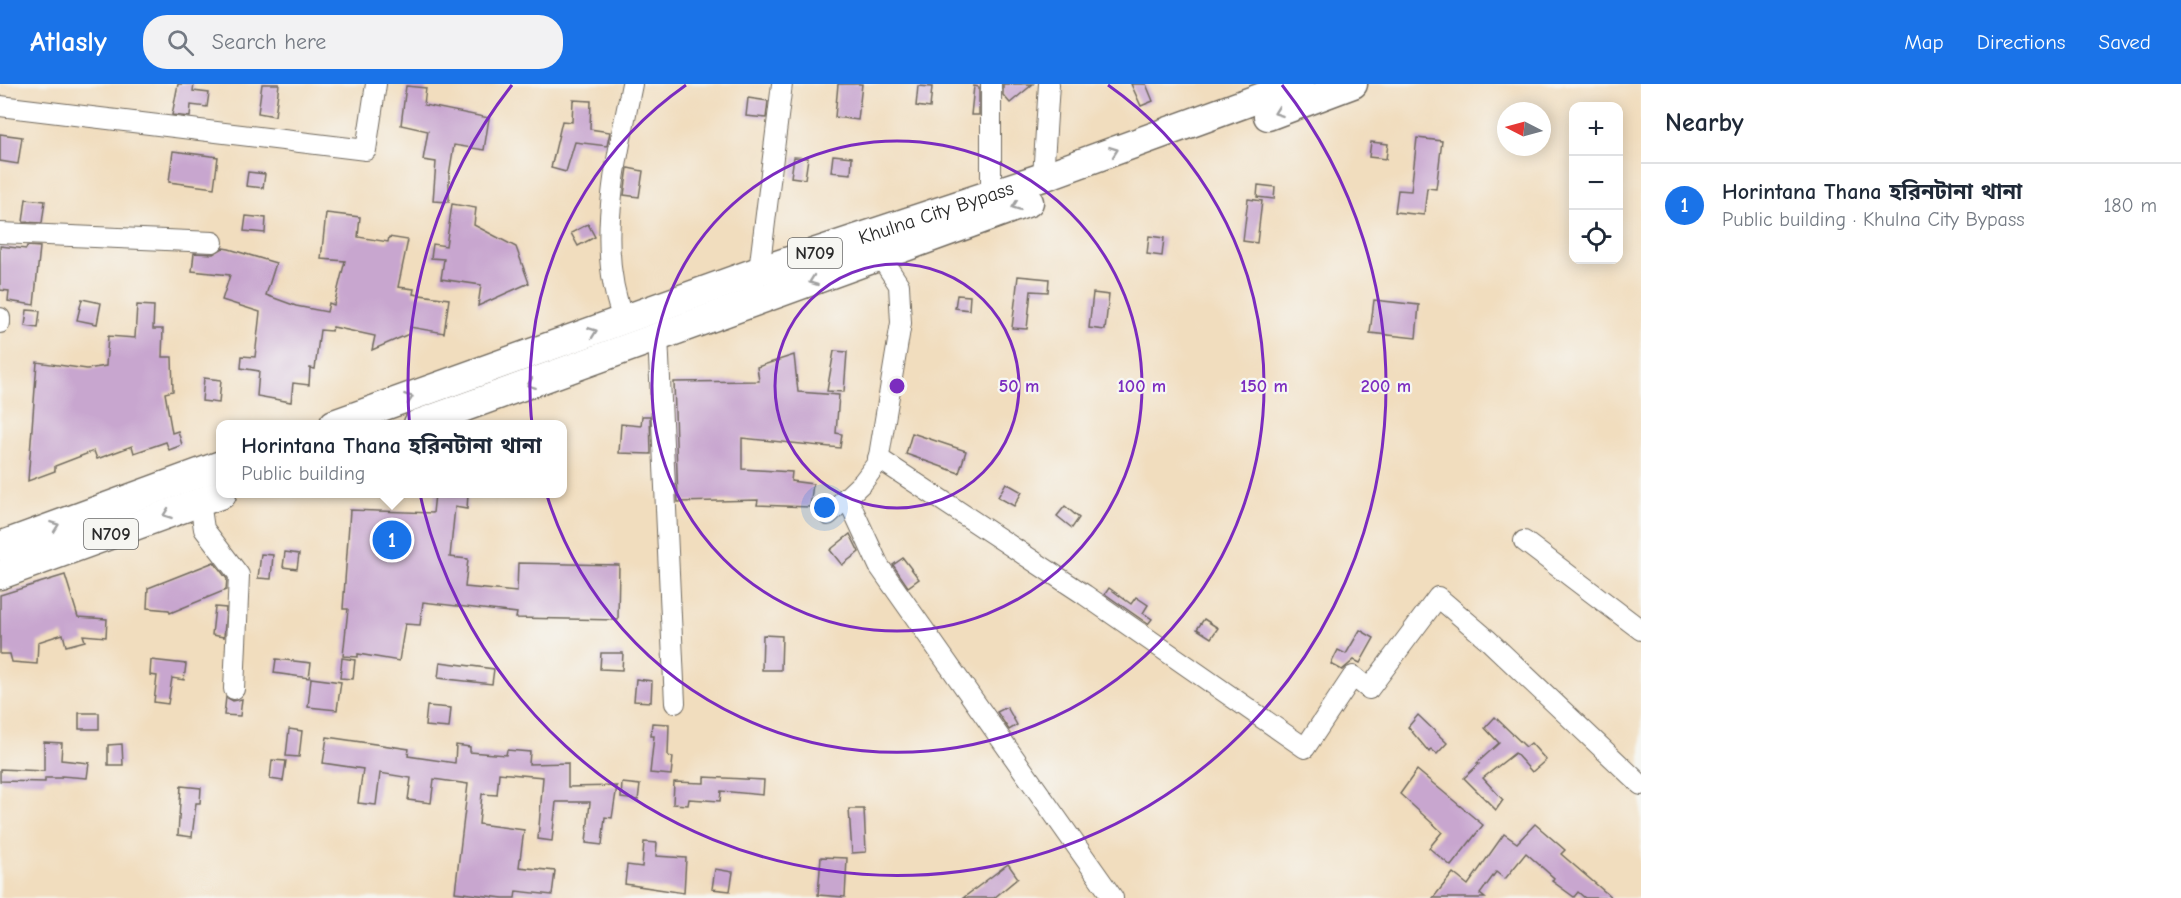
<!DOCTYPE html>
<meta charset="utf-8">
<style>
body{margin:0;font-family:"Comic Neue","Noto Sans Bengali",sans-serif;background:#f2f2f3;color:#1f2937}
.controls{position:absolute;right:18px;top:18px;display:grid;overflow:hidden;border-radius:12px;box-shadow:0 3px 15px #0003}
.controls button{width:54px;height:54px;display:grid;place-items:center;padding:0;border:0;border-bottom:2px solid #e0e1e3;background:#fff;color:#1f2937;font:30px sans-serif}
.compass{position:absolute;left:1497px;top:18px;width:54px;height:54px;border-radius:50%;background:#fff;box-shadow:0 3px 15px #0003;rotate:276deg}
.you{position:absolute;left:825px;top:424px;width:21px;height:21px;margin:-15px;border:4px solid #fff;border-radius:50%;background:#1a73e8;box-shadow:0 0 0 9px #1a73e833}
.badge{display:grid;place-items:center;width:39px;height:39px;border-radius:50%;background:#1a73e8;color:#fff;font-size:20px;font-weight:700}
.pin{position:absolute;translate:-50% -50%;border:3px solid #fff;box-shadow:0 2px 6px #0006}
.popup{position:absolute;left:216px;top:336px;width:351px;height:78px;box-sizing:border-box;display:grid;place-content:center;border-radius:12px;background:#fff;filter:drop-shadow(0 2px 4px #0005);font-size:20px;white-space:nowrap;color:#747a83}
.popup b{font-size:22px;color:#1f2937}
.popup::after{content:'';position:absolute;left:50%;top:100%;margin-left:-12px;border:12px solid transparent;border-top-color:#fff}
.list{margin:0;padding:0;list-style:none}
h2{display:flex;justify-content:space-between;align-items:center;height:78px;margin:0;padding:0 24px;font-size:26px}
h2 small{font-size:20px;font-weight:400;color:#747a83}
.list li{display:grid;grid-template-columns:39px 1fr auto;gap:18px;align-items:center;box-sizing:border-box;height:84px;padding:0 24px;border-top:2px solid #e0e1e3}
.list b{display:block;font-size:22px;white-space:nowrap}
.list p{margin:0;font-size:20px;white-space:nowrap;color:#747a83}
.list em{font-size:20px;font-style:normal;color:#747a83}
.icon{flex:none;width:33px;height:33px;fill:none;stroke:currentColor;stroke-width:2;stroke-linecap:round;stroke-linejoin:round}
.map{position:relative;flex:none;width:1641px;height:814px;overflow:hidden}
header{display:flex;align-items:center;gap:36px;box-sizing:border-box;height:84px;padding:0 30px;background:#1a73e8;color:#fff}
header strong{font-size:28px}
nav{display:flex;gap:33px;margin-inline-start:auto;font-size:21px}
.search{width:420px;height:54px;background:#f2f2f3;display:flex;align-items:center;gap:15px;box-sizing:border-box;padding:0 21px;border-radius:24px;color:#747a83;font-size:22px}
main{display:flex}
aside{flex:1;background:#fff}
.map>svg:first-child{display:block}
.building{fill:#c8a6cf}
.lines{fill:none;stroke-linecap:round;stroke-linejoin:round}
.minor-casing{stroke:#70695e;stroke-width:22}
.highway-casing{stroke:#70695e;stroke-width:31}
.minor{stroke:#fff;stroke-width:20}
.highway{stroke:#fff;stroke-width:28}
.oneway{stroke:#a0a0a0}
.ring{fill:none;stroke:#7b2cbf;stroke-width:3}
.labels{text-anchor:middle;dominant-baseline:central;stroke-width:4.5;stroke-linejoin:round;paint-order:stroke}
.shield{fill:#f6f6f2;stroke:#686867;stroke-width:1.5}
.shield-label{font-size:18px;font-weight:bold;fill:#2b2b2b}
.street-label{font-size:20px;fill:#2b2b2b;stroke:#f6f6f2}
.centre{fill:#7b2cbf;stroke:#f6f6f2;stroke-width:3}
.ring-label{font-size:18px;text-anchor:middle;font-weight:bold;fill:#7b2cbf;stroke:#f6f6f2;stroke-width:4.5;stroke-linejoin:round;paint-order:stroke}
</style>
<header>
<strong>Atlasly</strong>
<div class="search"><svg class="icon" aria-label="search" viewBox="0 0 24 24"><circle cx="10" cy="10" r="6"/><path d="M15 15l6 6"/></svg>Search here</div>
<nav><a>Map</a><a>Directions</a><a>Saved</a></nav>
</header>
<main>
<div class="map">
<svg width="1641" height="814" viewBox="0 0 1641 814">
<rect width="100%" height="100%" fill="#f6f6f2"/>
<filter id="ink" filterUnits="userSpaceOnUse"><feTurbulence type="fractalNoise" baseFrequency=".0167" numOctaves="2"/><feDisplacementMap in="SourceGraphic" scale="12" xChannelSelector="R" yChannelSelector="G"/><feConvolveMatrix kernelMatrix="1 2 1 2 8 2 1 2 1" color-interpolation-filters="sRGB"/></filter>
<filter id="wash" filterUnits="userSpaceOnUse"><feTurbulence type="fractalNoise" baseFrequency=".008" numOctaves="4" result="noise"/><feDisplacementMap in="SourceGraphic" scale="24" xChannelSelector="R" yChannelSelector="G"/><feGaussianBlur stdDeviation="1.35" result="paint"/><feColorMatrix in="noise" values="0 0 0 0 0 0 0 0 0 0 0 0 0 0 0 0 0 1.4 0 .05"/><feComposite in="paint" operator="in"/></filter>
<g filter="url(#wash)">
<rect width="100%" height="100%" fill="#f1ddbe"/>
<g id="blocks">
<g class="building">
<polygon points="178,0 194,0 193,7 209,9 207,23 191,21 190,33 172,31"/>
<polygon points="262,0 279,0 275,32 258,29"/>
<polygon points="838,0 862,0 858,36 835,33"/>
<polygon points="1003,0 1033,0 1010,19 1003,11"/>
<polygon points="1131,0 1146,0 1153,17 1141,22"/>
<polygon points="406,2 426,4 424,21 489,34 484,66 454,61 449,91 449,118 433,117 436,78 423,76 428,47 401,41"/>
<polygon points="918,2 932,3 930,24 916,22"/>
<polygon points="974,2 979,3 979,31 971,31"/>
<polygon points="748,14 768,17 766,34 746,32"/>
<polygon points="573,16 591,17 590,45 610,48 607,62 575,58 566,88 551,84 562,37 572,38"/>
<polygon points="0,50 22,53 18,80 0,77"/>
<polygon points="1417,54 1442,57 1436,105 1427,104 1424,131 1395,128 1398,106 1411,107"/>
<polygon points="1371,58 1388,60 1386,75 1369,73"/>
<polygon points="173,67 218,73 214,104 169,98"/>
<polygon points="833,71 852,73 851,90 831,88"/>
<polygon points="794,73 808,74 805,95 791,93"/>
<polygon points="628,84 643,87 639,113 624,111"/>
<polygon points="248,88 265,90 263,104 246,102"/>
<polygon points="1258,101 1275,103 1274,115 1257,113"/>
<polygon points="26,115 45,117 42,139 23,138"/>
<polygon points="1248,115 1262,117 1257,159 1243,157"/>
<polygon points="452,120 476,124 474,141 516,163 529,199 478,222 481,201 441,195 444,175 431,174 433,160 446,162"/>
<polygon points="326,129 360,133 358,153 388,158 389,153 408,156 398,203 414,205 413,210 449,215 444,249 410,243 409,250 372,266 375,252 333,243 332,247 320,246 315,285 310,284 309,301 293,299 291,318 257,312 259,287 241,284 242,272 255,273 260,228 222,216 230,191 192,187 194,169 213,170 223,164 229,165 276,179 266,211 296,222 327,228 329,219 334,221 345,177 321,175"/>
<polygon points="246,132 266,134 265,149 244,147"/>
<polygon points="588,140 595,153 578,162 571,149"/>
<polygon points="1149,152 1164,154 1162,172 1147,170"/>
<polygon points="0,162 26,165 27,162 40,163 34,221 8,217 9,207 0,206"/>
<polygon points="1018,192 1049,195 1048,208 1031,207 1027,245 1012,244"/>
<polygon points="1093,209 1109,211 1105,246 1089,244"/>
<polygon points="957,211 970,212 969,226 955,224"/>
<polygon points="82,215 101,219 97,240 77,236"/>
<polygon points="1374,216 1419,221 1416,254 1370,249"/>
<polygon points="137,221 154,222 153,245 163,245 162,273 172,273 173,307 165,309 172,349 178,347 182,361 169,366 166,358 134,369 132,362 97,375 94,367 55,382 55,387 28,397 37,278 87,285 106,282 108,252 135,254"/>
<polygon points="27,226 40,227 38,244 25,242"/>
<polygon points="834,267 847,268 844,308 827,307"/>
<polygon points="794,271 798,308 839,311 836,349 842,350 840,364 742,354 742,385 792,388 791,397 813,400 810,423 757,421 758,416 678,418 674,298 759,297 757,283"/>
<polygon points="204,294 221,296 219,319 202,317"/>
<polygon points="642,332 650,332 651,370 619,369 621,340 641,342"/>
<polygon points="912,349 966,367 959,389 906,370"/>
<polygon points="1006,399 1022,408 1014,422 998,413"/>
<polygon points="435,410 468,410 467,425 455,423 450,473 468,475 465,503 517,508 518,479 619,481 618,536 516,534 517,529 423,518 420,541 405,540 399,577 358,570 358,573 343,572 348,525 343,525 350,426 433,429"/>
<polygon points="1065,422 1079,434 1072,444 1057,432"/>
<polygon points="850,450 859,468 842,481 830,466"/>
<polygon points="285,468 299,470 297,485 283,483"/>
<polygon points="261,470 273,471 271,495 258,494"/>
<polygon points="903,474 919,495 908,503 893,481"/>
<polygon points="214,478 227,495 226,506 170,529 169,526 147,524 148,504"/>
<polygon points="65,491 78,533 107,535 106,553 83,551 85,557 66,562 63,550 38,558 37,580 12,578 10,570 0,570 0,511"/>
<polygon points="1109,504 1131,520 1136,513 1148,521 1143,529 1152,535 1148,540 1105,510"/>
<polygon points="215,523 226,524 224,553 212,551"/>
<polygon points="1204,535 1218,544 1211,554 1197,545"/>
<polygon points="1360,546 1374,554 1360,579 1354,576 1342,586 1331,580 1338,566 1346,570"/>
<polygon points="763,551 782,552 781,586 762,586"/>
<polygon points="601,569 623,569 622,586 600,585"/>
<polygon points="342,574 355,576 353,595 340,594"/>
<polygon points="276,575 311,579 309,594 274,589"/>
<polygon points="151,576 186,580 184,596 172,594 168,620 154,618 157,592 150,591"/>
<polygon points="440,578 494,585 492,600 438,594"/>
<polygon points="311,594 341,598 337,626 308,623"/>
<polygon points="636,595 652,597 651,618 634,617"/>
<polygon points="226,613 233,617 242,615 240,632 224,631"/>
<polygon points="427,622 451,624 449,644 425,642"/>
<polygon points="1007,623 1017,641 1009,646 997,628"/>
<rect x="79" y="629" width="20" height="16"/>
<polygon points="1418,631 1447,659 1437,670 1431,665 1429,668 1408,643"/>
<polygon points="1495,633 1526,663 1531,659 1546,676 1532,688 1515,669 1483,694 1503,716 1496,726 1464,694 1479,680 1477,679 1499,659 1485,644"/>
<polygon points="652,639 669,640 668,672 673,673 671,691 650,689 654,652 651,652"/>
<polygon points="289,645 302,647 299,673 286,672"/>
<polygon points="327,653 409,665 408,672 455,679 456,661 470,663 470,668 506,671 507,666 530,668 529,680 568,679 568,703 617,702 612,734 605,733 602,761 586,759 590,718 556,718 552,757 538,755 543,693 499,689 497,711 482,710 479,740 524,746 519,783 555,787 552,811 516,807 515,814 503,814 455,808 468,700 434,695 431,719 408,716 411,694 380,689 376,721 358,719 363,685 323,679"/>
<polygon points="44,658 62,659 61,676 89,679 87,694 61,692 61,694 45,694 45,698 0,697 0,685 44,687"/>
<polygon points="122,660 123,681 108,681 108,661"/>
<polygon points="272,676 286,677 283,697 270,695"/>
<polygon points="1417,686 1483,741 1451,782 1429,764 1442,748 1400,710"/>
<polygon points="704,693 764,696 763,711 721,707 720,717 689,715 688,721 673,720 674,698 704,699"/>
<polygon points="622,699 640,701 638,716 621,714"/>
<polygon points="181,702 201,704 200,719 196,719 192,753 178,751"/>
<polygon points="849,725 864,725 866,768 852,769"/>
<polygon points="1535,740 1565,766 1561,770 1612,814 1585,814 1578,808 1574,813 1552,797 1554,794 1526,769 1505,795 1496,788 1480,810 1485,814 1433,814 1453,789 1468,801 1504,750 1517,759"/>
<polygon points="644,758 657,759 656,772 686,774 684,809 625,800 627,781 642,783"/>
<polygon points="821,773 847,774 845,813 818,811"/>
<polygon points="1008,780 1018,794 994,814 963,814"/>
<polygon points="715,785 733,788 730,807 712,805"/>
</g>
</g>
</g>
<g filter="url(#ink)">
<use href="#blocks" fill-opacity="0" stroke="#70695e" stroke-width="1.5"/>
<g class="lines">
<g class="minor-casing">
<g id="minor">
<polyline points="0,22 366,66 376,0"/>
<polyline points="1043,93 1049,0"/>
<polyline points="991,110 991,0"/>
<polyline points="0,149 213,158"/>
<polyline points="759,187 782,0"/>
<polyline points="0,234 0,239"/>
<path d="M624,237C594,163 617,75 632,0"/>
<polyline points="658,252 675,619"/>
<polyline points="878,374 1085,511 1305,664 1353,592 1369,605 1438,513 1487,555 1641,701"/>
<polyline points="847,413 879,482 1113,814"/>
<polyline points="200,418 204,445 239,491 234,605"/>
<polyline points="828,431 863,398 878,378 901,239 899,201 880,172"/>
<polyline points="1524,457 1641,546"/>
</g>
</g>
<g class="highway-casing">
<g id="highway">
<polyline points="1268,32 1353,0"/>
<path id="s1" d="M334,340L759,187L1043,93L1298,0"/>
<polyline points="418,340 1029,118"/>
<polyline points="0,462 221,381"/>
<polyline points="0,491 222,410"/>
</g>
</g>
<use href="#minor" class="minor"/>
<use href="#highway" class="highway"/>
</g>
<defs><path id="oneway-chevron" d="M-2-3.5L2.5 0L-2 3.5" fill="none" stroke-width="1.6" stroke-linecap="round" stroke-linejoin="round" transform="scale(1.5)"/></defs>
<g class="oneway">
<use href="#oneway-chevron" transform="translate(1278 28) rotate(160)"/>
<use href="#oneway-chevron" transform="translate(1114 67) rotate(-20)"/>
<use href="#oneway-chevron" transform="translate(1016 122) rotate(160)"/>
<use href="#oneway-chevron" transform="translate(813 197) rotate(160)"/>
<use href="#oneway-chevron" transform="translate(593 248) rotate(-20)"/>
<use href="#oneway-chevron" transform="translate(531 300) rotate(159)"/>
<use href="#oneway-chevron" transform="translate(409 314) rotate(-20)"/>
<use href="#oneway-chevron" transform="translate(167 430) rotate(160)"/>
<use href="#oneway-chevron" transform="translate(55 442) rotate(-20)"/>
</g>
</g>
<g class="ring">
<circle cx="897" cy="302" r="122"/>
<circle cx="897" cy="302" r="245"/>
<path d="M1108 1A367 367 0 1 1 686 1"/>
<path d="M1282 1A489 489 0 1 1 512 1"/>
</g>
<g class="labels">
<g class="shield">
<rect x="788" y="154" width="54" height="30" rx="4.5"/>
<rect x="84" y="435" width="54" height="30" rx="4.5"/>
</g>
<g class="shield-label">
<text x="815" y="169">N709</text>
<text x="111" y="450">N709</text>
</g>
<g class="street-label">
<text stroke="none"><textPath href="#s1" startOffset="638">Khulna City Bypass</textPath></text>
</g>
</g>
<circle cx="897" cy="302" r="9" class="centre"/>
<g class="ring-label">
<text x="1019" y="308">50 m</text>
<text x="1142" y="308">100 m</text>
<text x="1264" y="308">150 m</text>
<text x="1386" y="308">200 m</text>
</g>
</svg>
<div class="controls">
<button>+</button>
<button>−</button>
<button><svg class="icon" aria-label="locate" viewBox="0 0 24 24"><circle cx="12" cy="12" r="6"/><path d="M12 2v4M12 18v4M2 12h4M18 12h4"/></svg></button>
</div>
<svg class="compass" viewBox="-18 -18 36 36"><path d="M0-13l5 13h-10z" fill="#e53935"/><path d="M0 13l5-13h-10z" fill="#747a83"/></svg>
<div class="you"></div>
<div class="pin badge" style="left:392px;top:456px">1</div>
<div class="popup"><b>Horintana Thana হরিনটানা থানা</b>Public building</div>
</div>
<aside>
<h2>Nearby<small></small></h2>
<ul class="list">
<li><span class="badge">1</span><div><b>Horintana Thana হরিনটানা থানা</b><p>Public building · Khulna City Bypass</p></div><em>180 m</em></li>
</ul>
</aside>
</main>
